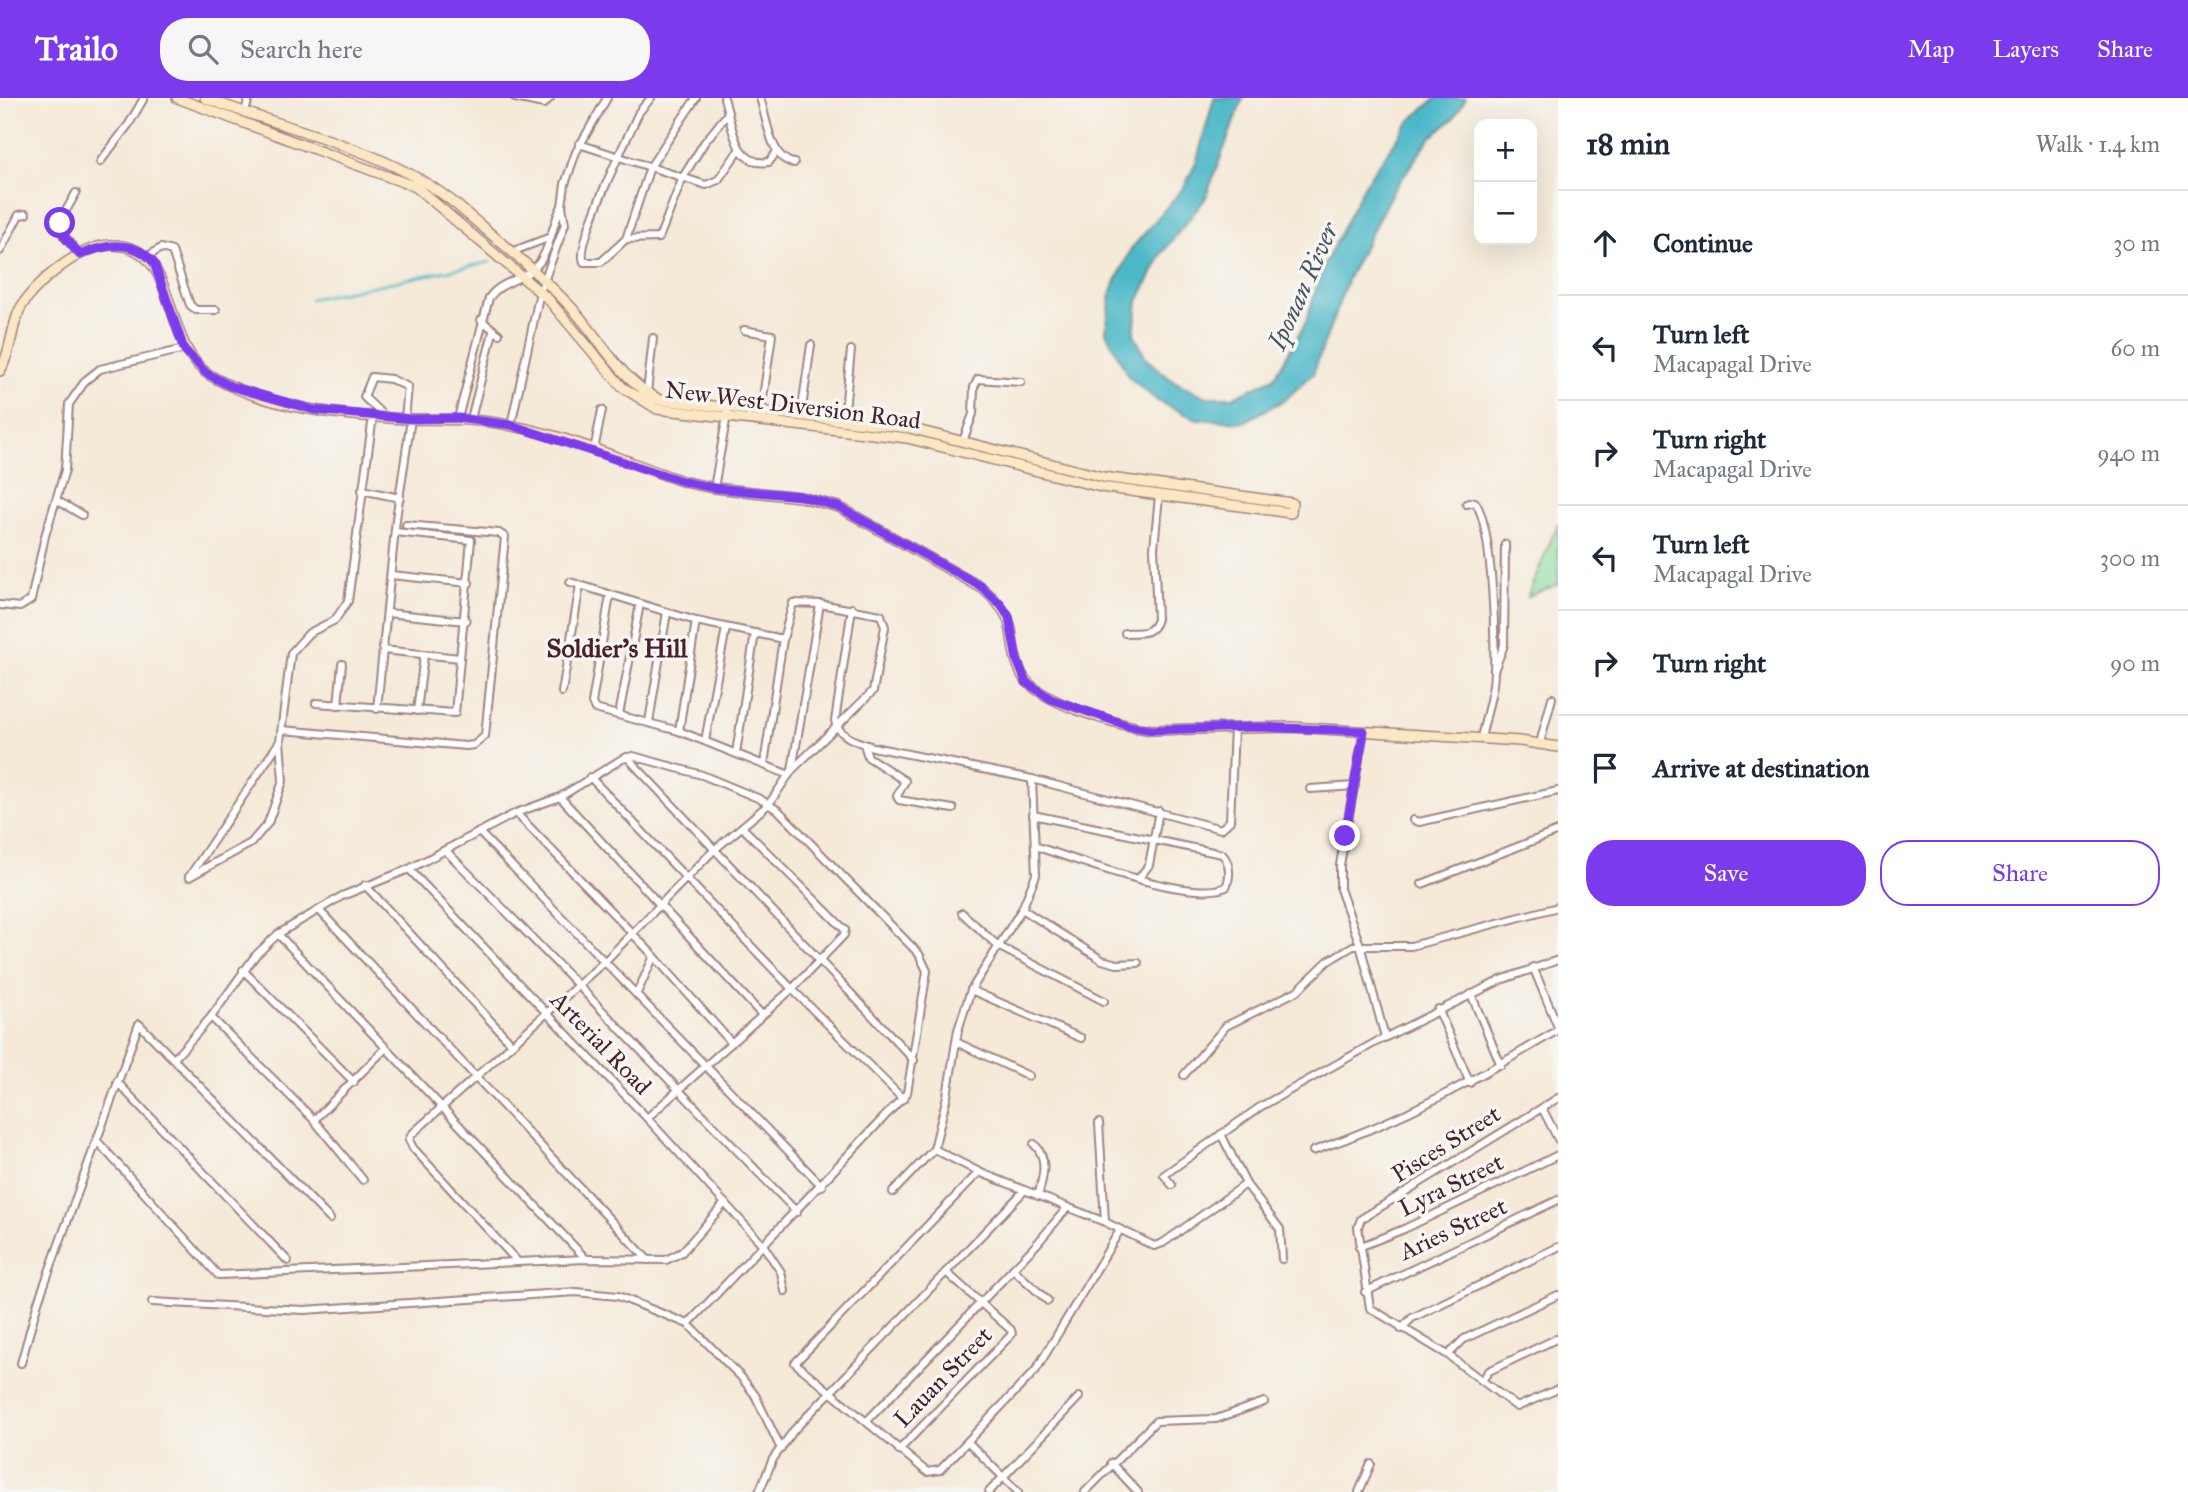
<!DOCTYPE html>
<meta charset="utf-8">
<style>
body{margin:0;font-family:"IM FELL Great Primer",serif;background:#f6f6f7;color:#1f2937}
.controls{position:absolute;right:21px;top:21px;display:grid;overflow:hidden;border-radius:14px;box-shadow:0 7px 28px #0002}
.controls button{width:63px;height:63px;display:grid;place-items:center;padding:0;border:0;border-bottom:2px solid #e0e1e3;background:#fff;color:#1f2937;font:35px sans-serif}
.stop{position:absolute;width:21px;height:21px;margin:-16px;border:5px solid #7c3aed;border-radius:50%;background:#fff}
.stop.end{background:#7c3aed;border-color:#fff;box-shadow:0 2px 7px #0008}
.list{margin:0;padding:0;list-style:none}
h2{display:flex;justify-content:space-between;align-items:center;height:91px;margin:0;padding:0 28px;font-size:30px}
h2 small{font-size:23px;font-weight:400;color:#747a83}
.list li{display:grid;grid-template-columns:46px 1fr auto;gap:21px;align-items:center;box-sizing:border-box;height:105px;padding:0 28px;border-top:2px solid #e0e1e3}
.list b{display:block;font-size:26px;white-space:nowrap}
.list p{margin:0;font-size:23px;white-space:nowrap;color:#747a83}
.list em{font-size:23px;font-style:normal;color:#747a83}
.actions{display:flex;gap:14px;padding:21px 28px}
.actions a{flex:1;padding:16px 0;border:2px solid #7c3aed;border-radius:28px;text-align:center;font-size:24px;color:#7c3aed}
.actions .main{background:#7c3aed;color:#fff}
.icon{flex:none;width:38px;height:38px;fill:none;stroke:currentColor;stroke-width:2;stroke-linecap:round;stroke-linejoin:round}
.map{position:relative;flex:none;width:1558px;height:1394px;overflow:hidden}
header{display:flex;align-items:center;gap:42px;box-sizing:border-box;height:98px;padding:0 35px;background:#7c3aed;color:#fff}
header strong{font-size:33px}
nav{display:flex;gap:38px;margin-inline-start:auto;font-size:24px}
.search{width:490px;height:63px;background:#f6f6f7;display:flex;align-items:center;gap:18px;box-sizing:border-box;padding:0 24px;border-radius:28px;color:#747a83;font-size:26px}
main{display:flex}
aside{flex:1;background:#fff}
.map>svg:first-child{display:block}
.green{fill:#8bdea0;stroke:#6a7e66;stroke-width:2}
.water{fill:#4cb8c7;stroke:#4b6c79;stroke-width:2}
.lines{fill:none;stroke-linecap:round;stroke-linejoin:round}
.stream{stroke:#4cb8c7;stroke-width:2.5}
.street-casing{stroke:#a08481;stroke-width:10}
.secondary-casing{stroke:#a08481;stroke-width:12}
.street{stroke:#fff;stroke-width:6}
.secondary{stroke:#fbe7c3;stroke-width:9}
.route{stroke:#7c3aed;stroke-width:9}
.labels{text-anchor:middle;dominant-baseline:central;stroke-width:7;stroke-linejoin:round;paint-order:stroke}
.street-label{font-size:24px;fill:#4a1f2b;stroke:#f6f6f2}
.water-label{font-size:26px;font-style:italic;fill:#4b5562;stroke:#f6f6f2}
.neighbourhood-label{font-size:26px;font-weight:bold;fill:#4a1f2b;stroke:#f6f6f2}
</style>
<header>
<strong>Trailo</strong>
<div class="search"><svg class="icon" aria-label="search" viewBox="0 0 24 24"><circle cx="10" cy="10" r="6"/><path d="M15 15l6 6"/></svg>Search here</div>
<nav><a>Map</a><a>Layers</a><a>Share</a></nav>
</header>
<main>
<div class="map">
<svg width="1558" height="1394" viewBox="0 0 1558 1394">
<rect width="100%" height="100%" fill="#f6f6f2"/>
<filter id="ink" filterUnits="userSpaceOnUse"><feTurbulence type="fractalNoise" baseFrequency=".0143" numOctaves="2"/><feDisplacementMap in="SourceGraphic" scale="14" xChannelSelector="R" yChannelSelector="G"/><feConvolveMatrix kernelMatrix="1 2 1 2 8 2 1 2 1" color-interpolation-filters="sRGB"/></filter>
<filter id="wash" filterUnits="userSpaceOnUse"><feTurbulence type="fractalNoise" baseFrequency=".00686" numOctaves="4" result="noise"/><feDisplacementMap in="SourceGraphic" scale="28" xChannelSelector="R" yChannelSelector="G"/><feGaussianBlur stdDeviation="1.57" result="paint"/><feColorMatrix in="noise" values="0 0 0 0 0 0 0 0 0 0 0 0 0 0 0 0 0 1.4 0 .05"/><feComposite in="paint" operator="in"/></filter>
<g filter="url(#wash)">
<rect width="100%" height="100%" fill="#f5e9d7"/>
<polygon class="green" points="1558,426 1558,486 1527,499"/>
<polygon class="water" points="1214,0 1243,0 1205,101 1162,155 1138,203 1134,236 1146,261 1173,283 1206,299 1234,299 1274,280 1306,224 1322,171 1366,84 1410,23 1436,0 1466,0 1453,21 1430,40 1391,96 1348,180 1313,276 1286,301 1244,324 1196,321 1159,304 1129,279 1106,234 1111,194 1131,151 1185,88 1197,62"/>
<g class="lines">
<polyline class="stream" points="310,201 490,164"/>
</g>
</g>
<g filter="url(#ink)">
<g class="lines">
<g class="street-casing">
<g id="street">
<polyline points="515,0 544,6 550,0"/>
<path d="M651,0L639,14C629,37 574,146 584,164H601L626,141L659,140L683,79L704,45L728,15"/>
<path d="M724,0C732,26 734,69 769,64L776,55"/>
<path d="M760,0C767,20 770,62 794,65"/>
<polyline points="245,14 249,0"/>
<polyline points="579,46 706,87 718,82 739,52"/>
<polyline points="100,64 129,26 144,0"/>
<polyline points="76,95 59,125 64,138 80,157"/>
<polyline points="626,141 650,69 696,0"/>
<polyline points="0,153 19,117 26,116"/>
<polyline points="511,154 548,140"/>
<polyline points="148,158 161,150 172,153 190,207 196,212 216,212"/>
<polyline points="481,222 499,236"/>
<polyline points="744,232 772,237 761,314"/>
<polyline points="647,295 653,240"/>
<polyline points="801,317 811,247"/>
<polyline points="384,318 364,299 372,279 391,281 408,289 405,321"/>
<path d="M458,320L489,200C501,182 526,182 539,165C551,150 552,125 562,108"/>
<polyline points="471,321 493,234"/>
<polyline points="844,322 851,252"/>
<polyline points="511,327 540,194 565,126 562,108 565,86 576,54 607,0"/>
<polyline points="963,343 973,316 974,289 978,281 1021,284"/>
<polyline points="594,352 602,312"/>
<polyline points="714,390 728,311"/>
<polyline points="362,392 400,400"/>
<polyline points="58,403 82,417"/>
<path d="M1466,406L1475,404C1493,427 1497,555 1493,587C1490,605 1485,622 1481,640"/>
<polyline points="391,477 469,485"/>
<polyline points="570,484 696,523 783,541"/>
<polyline points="610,497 592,605 595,611 679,633 789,677"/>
<polyline points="0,507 20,509 31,502 45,438 65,372 69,306 86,282 100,271 184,251"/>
<path d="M852,510L835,623C839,639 858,644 873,649L1032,681L1221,731L1230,723L1234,630"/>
<polyline points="387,515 466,523"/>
<path d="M1125,535C1140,534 1152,538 1157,521L1154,450L1159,398"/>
<polyline points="383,552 460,560"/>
<polyline points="1494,573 1504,547 1505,446"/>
<polyline points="562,594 580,487"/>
<polyline points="316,605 455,615 471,442 395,434"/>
<polyline points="338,607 342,566"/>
<polyline points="377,611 396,421 411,321"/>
<polyline points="417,613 424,557"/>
<polyline points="619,617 640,506"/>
<polyline points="649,624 667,514"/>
<polyline points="282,632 466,648 474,647 485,638 505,439 499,435 406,427"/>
<polyline points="679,633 696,523"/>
<polyline points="1364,633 1340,767 1340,791 1360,847 1385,939"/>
<polyline points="705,643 726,530"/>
<polyline points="1540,645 1552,600"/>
<polyline points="864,646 868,659 905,683 897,698 899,702 953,711"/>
<polyline points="736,655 755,535"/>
<polyline points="627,659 914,962"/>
<polyline points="792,672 820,506"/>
<polyline points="590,679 792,891 903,1001"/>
<polyline points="1310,691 1355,688"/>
<polyline points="560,699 762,917"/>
<polyline points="516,715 654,858 730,943"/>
<path d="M1033,717L1222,756C1230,764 1231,778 1226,789C1191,805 1074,761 1035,748"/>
<polyline points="1413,722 1419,724 1558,693"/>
<polyline points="479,734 822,1088"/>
<path d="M445,752C565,871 679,994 797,1114"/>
<polyline points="409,771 647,1020 763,1147 781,1174 785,1193"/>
<polyline points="189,779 251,745 268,725 283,683 280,643 291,555 309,535 335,522 348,503 373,318"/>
<polyline points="189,779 280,643"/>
<polyline points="1139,780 1149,767 1159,713"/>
<polyline points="1422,786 1558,733"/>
<polyline points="365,787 511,945"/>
<polyline points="1022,811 1102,862 1117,866 1138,865"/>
<polyline points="319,812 648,1162"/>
<polyline points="962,815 998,848 1104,903"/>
<polyline points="278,836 586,1161"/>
<polyline points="1533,869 1558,929"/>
<polyline points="243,872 354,984"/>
<polyline points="971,892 1081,940"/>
<polyline points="637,895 654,858"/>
<polyline points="1471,896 1501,967"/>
<polyline points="1438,911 1470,985"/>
<polyline points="211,919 314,1022 363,1082"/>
<polyline points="956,944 1029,978"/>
<polyline points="174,961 211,919 255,858 278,836 342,798 409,771 516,715 560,699 622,661 633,658 702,677 760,701 779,713 919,856 927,873 907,995 688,1226 741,1279 755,1297 781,1351"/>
<polyline points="1184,977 1226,928 1297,893 1328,863 1353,848 1411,848 1558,809"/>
<polyline points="117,984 288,1163"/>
<polyline points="1558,1000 1361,1121 1358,1129 1370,1210 1448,1257 1517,1309 1558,1291"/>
<polyline points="1542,1010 1558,1041"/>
<polyline points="647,1020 792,891 844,837 845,832 742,729"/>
<polyline points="314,1022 385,951"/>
<polyline points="1099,1025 1105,1124"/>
<polyline points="1221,1036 1246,1086 1280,1131 1282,1161"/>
<polyline points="98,1044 218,1177 586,1161 666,1162 682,1154 725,1105"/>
<path d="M1034,1046C1049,1060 1043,1080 1038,1098"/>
<polyline points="934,1051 979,1074 1105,1124 1154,1148 1163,1145 1246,1086"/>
<path d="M1313,1053C1406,1021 1474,982 1558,932"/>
<polyline points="979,1074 795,1265 927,1374 940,1372 1036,1272 1120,1132"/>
<polyline points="1172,1087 1164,1077 1260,1009 1376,944 1501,882 1558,862"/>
<polyline points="893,1094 934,1051 947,998 958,932 971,892 1022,811 1036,777 1032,681"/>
<polyline points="1359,1149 1404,1131 1558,1057"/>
<polyline points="517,1163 413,1050 409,1042 412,1036 606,862 713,753 769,706 792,672 873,593 885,529 881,517 820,506 793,505 783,541 764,666"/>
<polyline points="1013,1171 1048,1203"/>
<polyline points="1365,1194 1558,1102"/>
<polyline points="152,1204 304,1212 576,1194 618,1198 688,1226"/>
<polyline points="1401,1231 1412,1220 1558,1149"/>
<polyline points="1448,1257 1464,1241 1558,1197"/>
<polyline points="21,1265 38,1204 139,926 330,1121"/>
<polyline points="1483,1281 1489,1273 1558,1240"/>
<polyline points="867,1323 1036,1147 1067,1110"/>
<polyline points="968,1344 1018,1394"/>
<polyline points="899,1352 1012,1236 1011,1232 946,1174"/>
<polyline points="1111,1365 1138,1394"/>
<polyline points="759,1394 773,1361 794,1332 1024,1093"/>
<polyline points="989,1394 1079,1299"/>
<polyline points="1085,1394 1156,1323 1216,1321 1264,1304"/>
<polyline points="1359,1394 1371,1366"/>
</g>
</g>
<g class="secondary-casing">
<g id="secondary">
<path d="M177,0L416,89L548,201L622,289L657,311L907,340L1101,389L1291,415L1292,405L1103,379L909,330L660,302C619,282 600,239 569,207C535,171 495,140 458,108C392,52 285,31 205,0"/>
<path d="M0,273C11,255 11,231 19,213C32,186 81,147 111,147C182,146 159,250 213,279C270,311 344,318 408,321C442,322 475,320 508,327C568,338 627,364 685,384L714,390L800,399L839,409L982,490C1025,527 1003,534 1021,575C1035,604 1120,628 1152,632L1291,629L1520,643L1558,649"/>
</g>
</g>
<use href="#street" class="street"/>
<use href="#secondary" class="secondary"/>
</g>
</g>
<g class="lines" filter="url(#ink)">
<path class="route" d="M60,125L64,138L80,157C105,146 135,141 154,165L184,251L206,275L230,288L314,312L411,321L458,320L511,327L685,384L714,390L800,398L839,409L982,489L1001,507L1009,519L1017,562L1026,584L1051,601L1129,628L1152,632L1257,629L1364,633L1345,738"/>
</g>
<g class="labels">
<g class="street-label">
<text transform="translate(793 307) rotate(7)">New West Diversion Road</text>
<text transform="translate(601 945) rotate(46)">Arterial Road</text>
<text transform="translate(1446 1046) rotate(-32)">Pisces Street</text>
<text transform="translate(1451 1087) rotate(-26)">Lyra Street</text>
<text transform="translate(1453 1131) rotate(-25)">Aries Street</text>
<text transform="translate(943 1279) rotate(-46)">Lauan Street</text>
</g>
<g class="water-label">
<text transform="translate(1303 188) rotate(-66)">Iponan River</text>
</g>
<g class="neighbourhood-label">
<text x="617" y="550">Soldier's Hill</text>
</g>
</g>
</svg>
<div class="controls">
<button>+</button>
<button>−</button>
</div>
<div class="stop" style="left:60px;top:125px"></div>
<div class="stop end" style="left:1345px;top:738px"></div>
</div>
<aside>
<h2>18 min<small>Walk · 1.4 km</small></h2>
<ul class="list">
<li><svg class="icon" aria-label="ahead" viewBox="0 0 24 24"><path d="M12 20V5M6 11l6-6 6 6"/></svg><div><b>Continue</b></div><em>30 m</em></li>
<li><svg class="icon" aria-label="left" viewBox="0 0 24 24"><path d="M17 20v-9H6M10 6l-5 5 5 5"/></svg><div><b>Turn left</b><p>Macapagal Drive</p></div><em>60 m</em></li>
<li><svg class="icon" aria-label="right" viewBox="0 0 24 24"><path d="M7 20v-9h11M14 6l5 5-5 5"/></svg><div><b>Turn right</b><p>Macapagal Drive</p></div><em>940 m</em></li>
<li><svg class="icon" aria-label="left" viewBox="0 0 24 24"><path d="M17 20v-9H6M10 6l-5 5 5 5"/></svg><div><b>Turn left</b><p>Macapagal Drive</p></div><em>300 m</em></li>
<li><svg class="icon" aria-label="right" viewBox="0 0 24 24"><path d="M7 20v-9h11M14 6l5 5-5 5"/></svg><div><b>Turn right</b></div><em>90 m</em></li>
<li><svg class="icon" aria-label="arrive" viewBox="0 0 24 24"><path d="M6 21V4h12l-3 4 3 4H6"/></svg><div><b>Arrive at destination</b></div></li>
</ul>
<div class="actions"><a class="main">Save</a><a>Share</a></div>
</aside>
</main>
